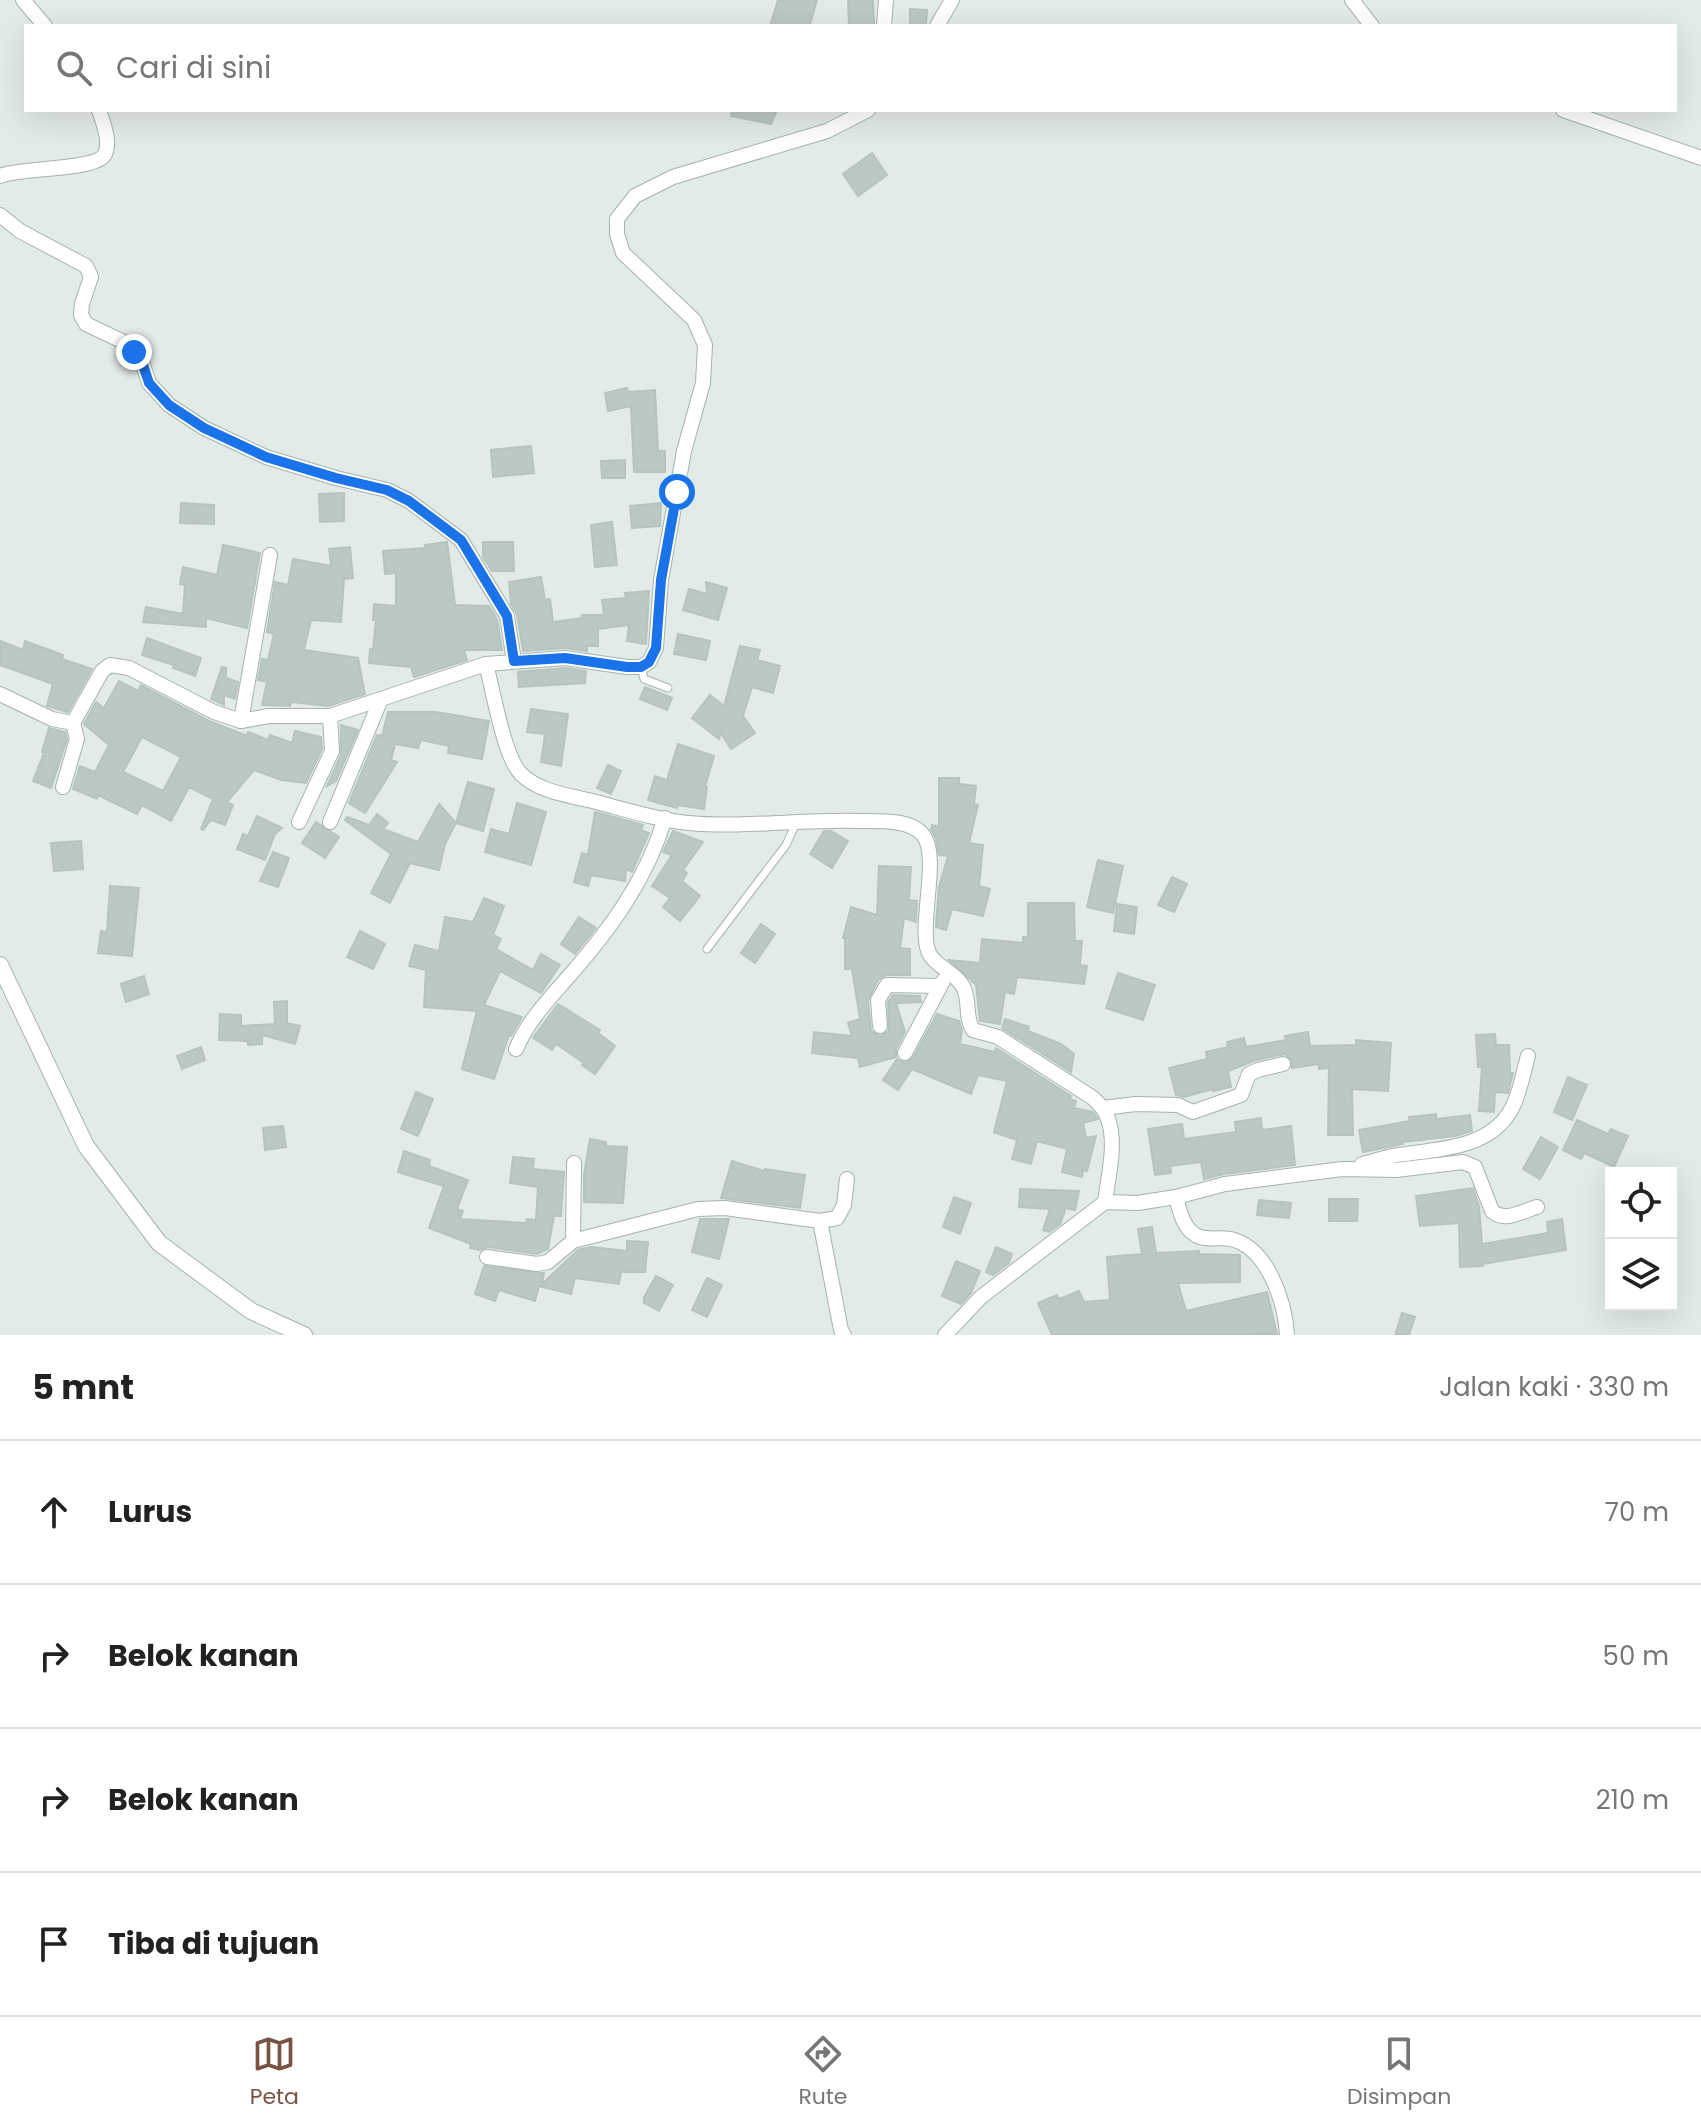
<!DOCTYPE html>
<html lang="id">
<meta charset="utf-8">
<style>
body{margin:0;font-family:Poppins,sans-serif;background:#f2f2f2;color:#222}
.controls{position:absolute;right:24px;bottom:24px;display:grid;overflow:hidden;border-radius:0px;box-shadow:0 8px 32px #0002}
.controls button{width:72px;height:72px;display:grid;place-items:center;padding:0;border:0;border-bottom:2px solid #e0e0e0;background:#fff;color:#222;font:40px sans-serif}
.stop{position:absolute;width:24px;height:24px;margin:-18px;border:6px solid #1a73e8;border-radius:50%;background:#fff}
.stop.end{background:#1a73e8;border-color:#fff;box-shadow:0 2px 8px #0008}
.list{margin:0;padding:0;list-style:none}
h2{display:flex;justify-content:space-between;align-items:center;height:104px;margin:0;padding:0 32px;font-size:34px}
h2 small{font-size:26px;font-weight:400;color:#767676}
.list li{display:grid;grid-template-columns:52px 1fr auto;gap:24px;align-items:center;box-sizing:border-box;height:144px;padding:0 32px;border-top:2px solid #e0e0e0}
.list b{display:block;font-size:30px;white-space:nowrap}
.list em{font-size:26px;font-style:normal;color:#767676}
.icon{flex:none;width:44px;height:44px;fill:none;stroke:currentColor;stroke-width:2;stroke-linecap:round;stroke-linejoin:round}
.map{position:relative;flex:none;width:1701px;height:1335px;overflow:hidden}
.search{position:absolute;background:#fff;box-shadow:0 8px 32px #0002;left:24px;right:24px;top:24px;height:88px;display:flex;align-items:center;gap:20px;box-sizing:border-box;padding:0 28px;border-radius:0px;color:#767676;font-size:30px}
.sheet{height:680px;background:#fff}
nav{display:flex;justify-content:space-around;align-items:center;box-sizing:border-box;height:112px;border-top:2px solid #e0e0e0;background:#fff;font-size:22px;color:#767676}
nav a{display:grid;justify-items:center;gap:4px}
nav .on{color:#785243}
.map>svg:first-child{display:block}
.building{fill:#bcc8c4;stroke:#b6c4bf;stroke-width:2;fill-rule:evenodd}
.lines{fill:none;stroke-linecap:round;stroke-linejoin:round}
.service-casing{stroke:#a6b2af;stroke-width:9}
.minor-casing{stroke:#a6b2af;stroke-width:16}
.tertiary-casing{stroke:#a6b2af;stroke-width:18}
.service{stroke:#fff;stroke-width:7}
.minor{stroke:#fff;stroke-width:14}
.tertiary{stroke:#fff;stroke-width:16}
.route{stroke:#1a73e8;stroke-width:10}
</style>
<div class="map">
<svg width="1701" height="1335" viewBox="0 0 1701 1335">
<rect width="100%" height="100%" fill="#e3ebe8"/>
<g class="building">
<polygon points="778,0 817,0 810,24 804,23 803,26 770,26"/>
<polygon points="848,0 873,0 874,26 849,26"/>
<polygon points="910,9 927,10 926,26 910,25"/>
<polygon points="732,110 777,110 771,124 731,116"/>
<polygon points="872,153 887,175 858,196 843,174"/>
<polygon points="627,388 628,392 655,390 658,451 665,451 665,472 634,472 631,406 608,411 605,393"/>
<polygon points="531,446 534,473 493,477 491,450"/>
<polygon points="625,460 625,478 602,478 601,461"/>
<polygon points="344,493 344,521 320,522 319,494"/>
<polygon points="181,503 214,505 214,524 180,523"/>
<polygon points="661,503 660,526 632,528 630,506"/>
<polygon points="612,522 617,565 595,567 591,525"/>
<polygon points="447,542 455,605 489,606 497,619 502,650 464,650 467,660 414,677 411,667 369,663 370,649 373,649 376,620 373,620 374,604 396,606 396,573 385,574 383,551 426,548 425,545"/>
<polygon points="483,542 513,542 514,571 492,571 483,557"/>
<polygon points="223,545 260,553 247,628 206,618 206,627 143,622 146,607 183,614 185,585 180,584 183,567 217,575"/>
<polygon points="350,547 353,578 344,579 341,622 311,620 304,650 358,658 365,694 328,706 291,702 290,706 262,705 267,682 258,680 262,659 268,660 274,634 267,632 275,582 288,585 293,559 331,566 329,549"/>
<polygon points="541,577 545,600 550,599 553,622 582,618 582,615 604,615 602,600 626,598 625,593 649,591 646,644 627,641 629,625 598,629 598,646 587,646 587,651 564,648 523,651 517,614 511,604 509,582"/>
<polygon points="706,582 727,588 718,620 683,610 689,589 707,594"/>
<polygon points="678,634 710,641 706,660 674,654"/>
<polygon points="147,638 201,658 195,676 173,668 174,665 142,655"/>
<polygon points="0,641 23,650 25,641 63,655 62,659 92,669 68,712 47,706 53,684 0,665"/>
<polygon points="740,646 760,650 757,660 780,666 773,693 752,687 743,716 755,733 731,749 721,733 719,739 692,718 710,695 724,706"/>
<polygon points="222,667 226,668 226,678 238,682 235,699 224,695 224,705 211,699"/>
<polygon points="565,668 586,671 585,683 519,687 518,672"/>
<path d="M119,681L138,691L141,685L209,721L247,736L248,732L268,740L270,735L292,743L295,731L321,737L322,749L306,783L281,780L254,770L227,802L233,805L225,825L211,820L203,830L201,829L213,799L189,787L171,821L142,805L137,814L98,795L97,799L73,789L80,766L95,772L109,745L84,724L96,702L104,708ZM142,737L181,757L163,791L123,772Z"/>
<polygon points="645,687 672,698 667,710 640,699"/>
<polygon points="531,709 568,714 561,766 541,762 545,734 527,732"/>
<polygon points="388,712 436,712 489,721 482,759 448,753 449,746 421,740 418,748 395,744 391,760 397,762 365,813 349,803 377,735 382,736"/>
<polygon points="341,725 358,730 336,781 327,786 341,755"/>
<polygon points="49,728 65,732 67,739 51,788 33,781 44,753 42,752"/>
<polygon points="678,744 714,756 705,787 707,787 704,809 678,805 677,808 648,800 655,776 667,780"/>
<polygon points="608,765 621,771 611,794 597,788"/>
<polygon points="939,778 959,778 959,784 976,786 974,804 978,805 969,843 983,845 979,886 990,889 983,916 952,909 946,930 936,927 936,925 939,887 948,856 939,855 936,838 931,829 932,825 939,827"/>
<polygon points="468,782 494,789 483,831 456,823"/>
<polygon points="517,803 546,812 531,865 485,852 491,829 509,834"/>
<polygon points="439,804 456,823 445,844 439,870 410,863 390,903 371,893 391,854 345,820 347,817 369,825 377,814 388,823 383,829 418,842"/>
<polygon points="595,812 643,825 641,830 649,833 632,872 626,869 625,881 591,875 588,886 574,882 582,853 588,855"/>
<polygon points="257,816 282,828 275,834 265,860 237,849 243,834 248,836"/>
<polygon points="316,822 339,837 325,858 302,843"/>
<polygon points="673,831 703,842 683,870 687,873 682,881 700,896 680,921 663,907 670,898 652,886 672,855 663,852"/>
<polygon points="824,831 831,831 848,841 832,868 810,854"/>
<polygon points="81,841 83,869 54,871 51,843"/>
<polygon points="273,852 289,858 278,887 260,881"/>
<polygon points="1098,860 1123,866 1113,913 1087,907"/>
<polygon points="879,866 911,867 909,900 917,901 916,922 904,918 900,948 910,949 910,975 886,975 878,980 868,1000 871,1031 880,1036 889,1031 888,1002 893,995 920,996 921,1002 896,1003 905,1032 896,1049 896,1057 860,1067 858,1058 812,1053 814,1032 852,1036 848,1023 860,1019 852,969 845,969 845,938 843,938 851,907 877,915"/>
<polygon points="1172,877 1187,884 1174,912 1158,905"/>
<polygon points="110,886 139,888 132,956 98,953 101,931 107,932"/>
<polygon points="484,898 504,906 493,935 501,939 496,949 533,970 541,954 560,965 541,993 500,971 484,1005 522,1017 511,1036 509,1035 494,1079 462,1069 477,1011 424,1007 426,970 409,966 415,945 439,951 445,917 473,922"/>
<polygon points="1028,903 1074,903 1075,941 1082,941 1080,965 1087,966 1084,984 1017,977 1014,994 1005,992 1000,1024 980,1021 976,985 949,960 980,963 982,939 1023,943 1023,937 1028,937"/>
<polygon points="1117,904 1137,907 1134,934 1114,931"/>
<polygon points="579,917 596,928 575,954 561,944"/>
<polygon points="761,924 775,934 755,963 741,953"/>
<polygon points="360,931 385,944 373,969 347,957"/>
<polygon points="1118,973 1155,985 1143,1020 1106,1008"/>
<polygon points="144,976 149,994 126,1002 121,984"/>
<polygon points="287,1001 287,1023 300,1026 295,1044 262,1035 262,1044 248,1045 247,1041 219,1040 220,1014 241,1015 241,1026 275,1024 274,1002"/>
<polygon points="558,1004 600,1030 598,1033 615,1046 595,1074 582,1065 584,1063 556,1044 552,1050 533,1038"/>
<polygon points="937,1014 959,1021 962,1030 960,1044 995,1052 996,1048 1071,1096 1069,1099 1076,1101 1074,1108 1093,1112 1098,1119 1083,1123 1086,1138 1096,1136 1087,1171 1083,1170 1082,1177 1062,1172 1067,1149 1037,1141 1031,1164 1012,1159 1017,1140 994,1132 1007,1081 978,1075 971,1094 912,1069 898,1090 883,1080 897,1059 905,1063 913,1058"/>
<polygon points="1005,1019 1029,1027 1028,1031 1061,1044 1074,1054 1071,1072 1002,1028"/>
<polygon points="1308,1032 1310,1046 1356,1045 1356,1040 1391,1043 1388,1091 1352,1089 1353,1135 1328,1135 1329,1068 1319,1069 1319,1064 1292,1068 1292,1061 1285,1054 1256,1060 1228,1071 1231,1087 1213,1091 1213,1089 1184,1097 1176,1095 1169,1068 1207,1059 1206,1052 1228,1047 1227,1042 1244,1038 1246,1047 1286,1040 1285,1036"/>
<polygon points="1495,1034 1496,1045 1509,1045 1510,1073 1513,1073 1508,1093 1495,1092 1494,1112 1479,1111 1482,1067 1478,1067 1476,1035"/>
<polygon points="201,1047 205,1060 182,1069 177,1056"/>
<polygon points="1568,1077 1587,1085 1572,1120 1554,1112"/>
<polygon points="416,1092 433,1099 418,1136 401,1129"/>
<polygon points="1436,1114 1436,1119 1470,1115 1472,1131 1455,1136 1403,1142 1403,1144 1363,1152 1359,1130 1410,1121 1409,1117"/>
<polygon points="1261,1118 1262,1130 1291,1126 1295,1165 1224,1174 1204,1179 1201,1162 1170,1166 1171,1173 1155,1175 1148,1129 1182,1124 1184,1139 1236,1132 1235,1122"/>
<polygon points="1577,1120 1608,1134 1611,1129 1628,1136 1614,1167 1584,1153 1581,1159 1563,1150"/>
<polygon points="283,1126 286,1147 265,1150 263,1128"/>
<polygon points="1541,1137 1558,1147 1540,1179 1523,1169"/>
<polygon points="590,1139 606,1142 606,1146 627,1147 623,1203 584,1202 584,1174"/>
<polygon points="404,1151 430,1160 429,1166 468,1180 457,1209 463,1211 460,1219 526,1223 527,1219 536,1220 538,1187 510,1183 513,1157 534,1159 533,1169 564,1172 561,1216 554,1216 548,1249 537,1254 488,1247 480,1250 470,1248 471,1244 429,1228 444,1186 398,1172"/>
<polygon points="732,1161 764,1171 765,1169 805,1175 800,1208 721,1198"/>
<polygon points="1473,1188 1479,1206 1482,1244 1548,1233 1547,1222 1562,1219 1566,1250 1483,1264 1483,1266 1460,1267 1459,1223 1420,1226 1416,1196"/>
<polygon points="1020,1189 1079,1191 1075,1210 1066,1208 1060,1224 1049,1232 1043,1230 1050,1209 1019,1207"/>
<polygon points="954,1197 971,1203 960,1234 943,1227"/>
<polygon points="1329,1199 1358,1199 1357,1221 1329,1221"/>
<polygon points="1259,1200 1291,1203 1289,1218 1257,1215"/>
<polygon points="700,1219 729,1219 719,1259 692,1252"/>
<polygon points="1152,1227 1156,1253 1199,1251 1199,1254 1240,1255 1240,1282 1178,1283 1186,1311 1267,1292 1277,1334 1052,1335 1038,1303 1057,1295 1059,1299 1079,1291 1084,1302 1110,1300 1107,1257 1142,1254 1138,1229"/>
<polygon points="627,1241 648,1242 645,1272 621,1272 619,1284 575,1278 571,1294 539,1286 535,1301 499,1290 495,1301 475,1294 484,1266 544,1273 542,1284 578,1250 591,1247 627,1251"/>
<polygon points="996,1247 1012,1254 1009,1263 993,1275 986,1272"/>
<polygon points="956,1261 980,1271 971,1293 961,1304 942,1296"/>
<polygon points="656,1276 673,1285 659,1311 644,1303 644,1297"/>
<polygon points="707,1278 722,1285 707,1317 692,1310"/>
<polygon points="1402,1313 1415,1317 1409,1335 1395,1335"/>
</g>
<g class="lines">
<g class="service-casing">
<g id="service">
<polyline points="641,667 644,679 668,688"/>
<polyline points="707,949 786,845 796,823"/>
</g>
</g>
<g class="minor-casing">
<g id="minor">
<polyline points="23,0 45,26"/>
<polyline points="1352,0 1372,26"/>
<polyline points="884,26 886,0"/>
<polyline points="937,26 952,0"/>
<polyline points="1563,110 1701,158"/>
<path d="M0,176C21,167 97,171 105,154C111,141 103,123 99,110"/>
<polyline points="0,215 20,231 86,266 91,277 82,304 81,315 86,324 124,342 143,365 149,383 169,405 204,428 266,457 336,478 387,490 409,501 461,540 507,616 514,661"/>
<path d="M486,664C493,690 504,757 521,774C538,791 566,795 588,800C621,808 656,820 689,823C746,828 803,819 860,821C878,821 911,819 923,835C935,849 928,889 927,907C926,920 923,943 930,955C937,967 958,974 964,989C970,1002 965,1018 973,1030L998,1037L1093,1098C1099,1104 1106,1110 1108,1119C1117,1143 1108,1177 1105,1202"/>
<polyline points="0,694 52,719 73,723 102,671 110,665 129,668 214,712 241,721 269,716 330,716 486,664 565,658 627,667 641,667 649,662 656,648 661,580 684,451 703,383 705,345 694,320 623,253 617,234 617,219 635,196 673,177 827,131 868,110"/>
<polyline points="241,721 270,555"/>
<polyline points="63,787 77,739 73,723"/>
<polyline points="299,822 332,751 330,716"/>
<polyline points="330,822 381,699"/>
<polyline points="880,1026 878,1000 887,985 940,986"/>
<path d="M516,1049C529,1019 549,999 570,975C611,928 647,879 665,818"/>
<polyline points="905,1053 943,981"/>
<polyline points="1103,1108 1136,1104 1178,1105 1193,1112 1241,1095 1249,1074 1258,1070 1283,1064"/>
<path d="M1362,1164C1372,1162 1382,1158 1392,1156C1432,1149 1488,1151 1511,1110C1520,1094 1523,1073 1528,1056"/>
<path d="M1176,1197C1180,1212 1184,1232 1200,1237C1210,1240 1221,1237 1231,1239C1268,1248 1285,1302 1287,1335"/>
<polyline points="820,1221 837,1218 844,1205 847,1179"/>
<polyline points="573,1241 574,1163"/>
<polyline points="487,1257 537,1264 548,1262 573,1241 698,1209 725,1208 820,1221 841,1330 844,1335"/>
<path d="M945,1335L981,1297L1105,1202L1137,1203L1176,1197L1225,1184L1342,1169L1396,1170L1463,1162L1475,1167L1492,1211C1505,1223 1522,1211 1537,1207"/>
</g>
</g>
<g class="tertiary-casing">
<polyline id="tertiary" points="0,965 86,1146 159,1243 251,1311 304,1335"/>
</g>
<use href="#service" class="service"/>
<use href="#minor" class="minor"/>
<use href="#tertiary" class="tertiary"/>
</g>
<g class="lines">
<polyline class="route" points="134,352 143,365 149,383 169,405 204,428 266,457 336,478 387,490 409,501 461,540 507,616 514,661 565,658 627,667 641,667 649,662 656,648 661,580 677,492"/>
</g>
</svg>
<div class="controls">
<button><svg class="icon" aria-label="locate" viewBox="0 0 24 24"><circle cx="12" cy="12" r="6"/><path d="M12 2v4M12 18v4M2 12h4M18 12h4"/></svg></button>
<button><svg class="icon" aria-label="layers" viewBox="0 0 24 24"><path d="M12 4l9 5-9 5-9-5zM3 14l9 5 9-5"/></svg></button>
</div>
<div class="stop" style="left:677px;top:492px"></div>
<div class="stop end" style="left:134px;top:352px"></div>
<div class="search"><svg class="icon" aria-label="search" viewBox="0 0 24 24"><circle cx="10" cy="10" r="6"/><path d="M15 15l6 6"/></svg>Cari di sini</div>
</div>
<section class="sheet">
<h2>5 mnt<small>Jalan kaki · 330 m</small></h2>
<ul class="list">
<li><svg class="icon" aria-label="ahead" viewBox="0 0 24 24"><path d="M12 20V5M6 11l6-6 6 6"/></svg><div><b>Lurus</b></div><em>70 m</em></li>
<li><svg class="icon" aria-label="right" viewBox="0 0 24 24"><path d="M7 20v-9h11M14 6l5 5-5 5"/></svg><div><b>Belok kanan</b></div><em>50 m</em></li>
<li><svg class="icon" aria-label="right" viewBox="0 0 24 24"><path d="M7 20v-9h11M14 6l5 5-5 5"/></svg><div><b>Belok kanan</b></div><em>210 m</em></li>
<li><svg class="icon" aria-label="arrive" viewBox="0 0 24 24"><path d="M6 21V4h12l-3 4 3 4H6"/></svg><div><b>Tiba di tujuan</b></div></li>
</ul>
</section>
<nav>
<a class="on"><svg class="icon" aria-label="map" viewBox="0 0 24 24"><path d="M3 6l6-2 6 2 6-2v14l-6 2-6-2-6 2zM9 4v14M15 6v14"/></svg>Peta</a>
<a><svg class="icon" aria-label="directions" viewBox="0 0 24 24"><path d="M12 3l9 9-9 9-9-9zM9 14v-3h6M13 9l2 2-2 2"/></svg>Rute</a>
<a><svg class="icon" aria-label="saved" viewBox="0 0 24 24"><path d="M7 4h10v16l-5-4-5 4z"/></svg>Disimpan</a>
</nav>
